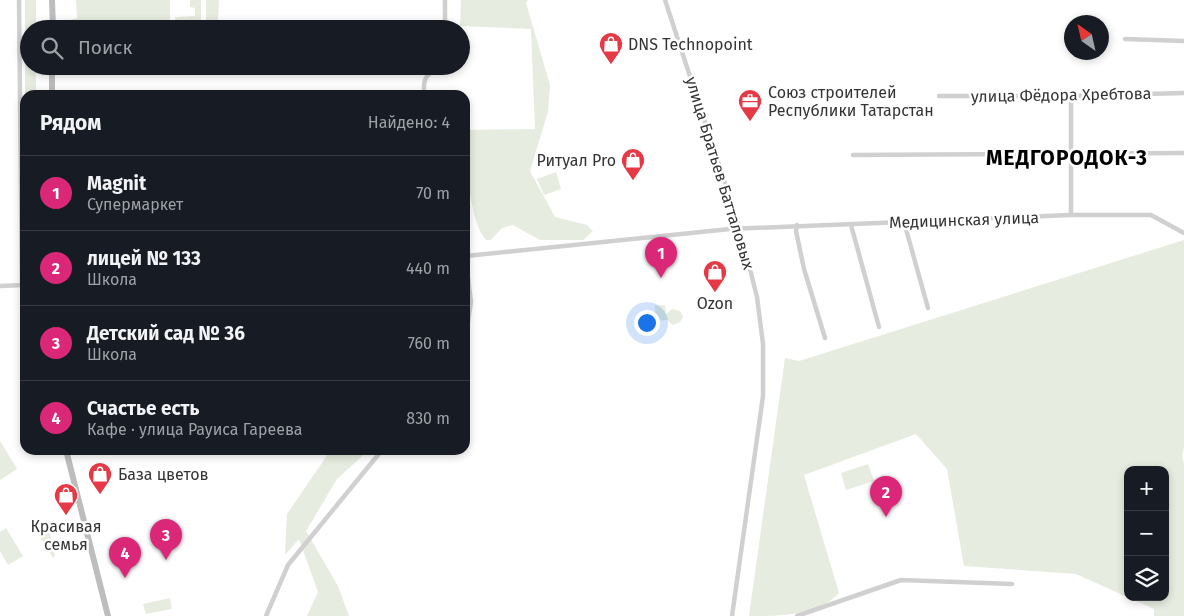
<!DOCTYPE html>
<html lang="ru">
<meta charset="utf-8">
<style>
body{margin:0;font-family:"Fira Sans",sans-serif;background:#242831;color:#f1f3f6}
.controls{position:absolute;right:15px;bottom:15px;display:grid;overflow:hidden;border-radius:10px;box-shadow:0 2px 8px #0003}
.controls button{width:45px;height:45px;display:grid;place-items:center;padding:0;border:0;border-bottom:1px solid #363941;background:#171b24;color:#f1f3f6;font:25px sans-serif}
.compass{position:absolute;left:1064px;top:15px;width:45px;height:45px;border-radius:50%;background:#171b24;box-shadow:0 2px 8px #0003;rotate:326deg}
.you{position:absolute;left:646px;top:322px;width:18px;height:18px;margin:-12px;border:4px solid #fff;border-radius:50%;background:#1a73e8;box-shadow:0 0 0 8px #1a73e833}
.badge{display:grid;place-items:center;width:32px;height:32px;border-radius:50%;background:#db2777;color:#fff;font-size:16px;font-weight:700}
.pin{position:absolute;translate:-50% -41px;filter:drop-shadow(0 1px 2px #0008)}
.pin::after{content:'';position:absolute;top:26px;width:18px;height:15px;background:inherit;clip-path:polygon(0 0,100% 0,50% 100%)}
.list{margin:0;padding:0;list-style:none}
h2{display:flex;justify-content:space-between;align-items:center;height:65px;margin:0;padding:0 20px;font-size:21px}
h2 small{font-size:16px;font-weight:400;color:#9ea1a6}
.list li{display:grid;grid-template-columns:32px 1fr auto;gap:15px;align-items:center;box-sizing:border-box;height:75px;padding:0 20px;border-top:1px solid #363941}
.list b{display:block;font-size:19px;white-space:nowrap}
.list p{margin:0;font-size:16px;white-space:nowrap;color:#9ea1a6}
.list em{font-size:16px;font-style:normal;color:#9ea1a6}
.icon{flex:none;width:28px;height:28px;fill:none;stroke:currentColor;stroke-width:2;stroke-linecap:round;stroke-linejoin:round}
.map{position:relative;flex:none;width:1184px;height:616px;overflow:hidden}
.search{position:absolute;background:#171b24;box-shadow:0 2px 8px #0003;left:20px;top:20px;width:450px;height:55px;display:flex;align-items:center;gap:12px;box-sizing:border-box;padding:0 18px;border-radius:28px;color:#9ea1a6;font-size:19px}
.panel{position:absolute;background:#171b24;box-shadow:0 2px 8px #0003;left:20px;top:90px;width:450px;height:365px;border-radius:15px}
.map>svg:first-child{display:block}
.green{fill:#e6ecdf;fill-rule:evenodd}
.lines{fill:none;stroke-linecap:round;stroke-linejoin:round}
.street{stroke:#d0d0d0;stroke-width:4.5}
.secondary{stroke:#bdbdbd;stroke-width:6}
.labels{text-anchor:middle;dominant-baseline:central;stroke-width:5;stroke-linejoin:round;paint-order:stroke}
.poi-label{font-size:16px;fill:#333;stroke:#fff;text-anchor:start}
.street-label{font-size:16px;fill:#333;stroke:#fff}
.district-label{font-size:21px;font-weight:bold;letter-spacing:1px;fill:#000;stroke:#fff}
</style>
<div class="map">
<svg width="1184" height="616" viewBox="0 0 1184 616">
<rect width="100%" height="100%" fill="#fff"/>
<g class="green">
<polygon points="25,0 36,0 36,29 29,29 29,66 36,66 36,95 25,95"/>
<polygon points="76,0 170,0 170,29 153,29 152,25 73,27 70,20 77,18"/>
<polygon points="190,0 201,0 201,25 197,28 177,29 175,17 195,16 195,8 190,7"/>
<polygon points="206,0 219,0 218,21 206,21"/>
<path d="M461,0H528L526,3L550,85L548,112L530,171L555,217L587,225L593,231L583,240H540L513,225L502,228L491,240H486C469,222 465,155 465,130L535,129L531,29L460,26Z"/>
<polygon points="556,172 561,189 544,195 537,179"/>
<path d="M1184,240V447L1182,456L1184,464V616H1154V609L1076,574L964,566L947,469L916,434L804,475L839,593C819,616 778,616 749,616L785,358L799,361ZM1128,470H1165V597H1128Z"/>
<polygon points="665,305 666,314 672,309 680,311 683,317 680,322 673,325 667,320 656,321 655,306"/>
<polygon points="0,441 17,469 0,480"/>
<polygon points="339,450 369,450 337,479 306,531 338,586 349,616 307,616 318,592 299,539 285,555 287,514 328,454"/>
<polygon points="868,464 874,481 846,490 841,473"/>
<polygon points="47,520 55,556 53,558 34,528"/>
<polygon points="6,528 23,556 8,565 0,551 0,532"/>
<polygon points="170,598 172,609 146,614 143,604"/>
</g>
<g class="lines">
<g class="street">
<polyline points="19,0 22,285"/>
<polyline points="665,0 740,229 757,297 763,344 763,396 732,616"/>
<polyline points="445,29 445,0"/>
<polyline points="1125,39 1184,41"/>
<path d="M424,95C423,76 426,76 440,66"/>
<polyline points="939,96 1071,96 1184,93"/>
<polyline points="1071,96 1071,215"/>
<polyline points="853,155 1184,153"/>
<polyline points="904,222 928,308"/>
<polyline points="797,225 796,231 804,269 825,338"/>
<polyline points="851,225 879,327"/>
<polyline points="466,256 730,229 1071,215 1151,215 1184,233"/>
<polyline points="0,286 24,285"/>
<polyline points="465,341 471,302 465,254"/>
<polyline points="266,616 288,565 382,450"/>
<polyline points="797,616 901,580 1012,584"/>
</g>
<g class="secondary">
<polyline points="52,0 53,29"/>
<polyline points="52,95 52,66"/>
<polyline points="66,450 108,616"/>
</g>
</g>
<defs>
<g id="shop-pin" transform="scale(1.25)"><path d="M0 17L-7.5 6A9.5 9.5 0 1 1 7.5 6Z" fill="#e63946" stroke="#fff"/><path d="M-5-2.5h2.3a2.7 3.5 0 0 1 5.4 0H5L5.5 6h-11ZM-1.5-2.5h3a1.5 2.3 0 0 0-3 0Z" fill="#fff"/></g>
<g id="office-pin" transform="scale(1.25)"><path d="M0 17L-7.5 6A9.5 9.5 0 1 1 7.5 6Z" fill="#e63946" stroke="#fff"/><path d="M-6-3h4V-5.5h4V-3h4V5H-6ZM-1-4.5V-3h2v-1.5ZM-6 0V1H6V0Z" fill="#fff"/></g>
</defs>
<g fill-rule="evenodd">
<use href="#shop-pin" x="611" y="44"/>
<use href="#office-pin" x="750" y="101"/>
<use href="#shop-pin" x="633" y="160"/>
<use href="#shop-pin" x="715" y="272"/>
<use href="#shop-pin" x="100" y="474"/>
<use href="#shop-pin" x="66" y="495"/>
</g>
<g class="labels">
<g class="poi-label">
<text x="628" y="44">DNS Technopoint</text>
<text x="768" y="92">Союз строителей<tspan x="768" dy="18">Республики Татарстан</tspan></text>
<text x="616" y="160" text-anchor="end">Ритуал Pro</text>
<text x="715" y="303" text-anchor="middle">Ozon</text>
<text x="118" y="474">База цветов</text>
<text x="66" y="526" text-anchor="middle">Красивая<tspan x="66" dy="18">семья</tspan></text>
</g>
<g class="street-label">
<text transform="translate(1061 95) rotate(-1)">улица Фёдора Хребтова</text>
<text transform="translate(720 173) rotate(73)">улица Братьев Батталовых</text>
<text transform="translate(964 220) rotate(-2)">Медицинская улица</text>
</g>
<g class="district-label">
<text x="1067" y="158">МЕДГОРОДОК-3</text>
</g>
</g>
</svg>
<div class="controls">
<button>+</button>
<button>−</button>
<button><svg class="icon" aria-label="layers" viewBox="0 0 24 24"><path d="M12 4l9 5-9 5-9-5zM3 14l9 5 9-5"/></svg></button>
</div>
<svg class="compass" viewBox="-18 -18 36 36"><path d="M0-13l5 13h-10z" fill="#e53935"/><path d="M0 13l5-13h-10z" fill="#9ea1a6"/></svg>
<div class="you"></div>
<div class="pin badge" style="left:661px;top:278px">1</div>
<div class="pin badge" style="left:886px;top:517px">2</div>
<div class="pin badge" style="left:166px;top:560px">3</div>
<div class="pin badge" style="left:125px;top:578px">4</div>
<div class="search"><svg class="icon" aria-label="search" viewBox="0 0 24 24"><circle cx="10" cy="10" r="6"/><path d="M15 15l6 6"/></svg>Поиск</div>
<section class="panel">
<h2>Рядом<small>Найдено: 4</small></h2>
<ul class="list">
<li><span class="badge">1</span><div><b>Magnit</b><p>Супермаркет</p></div><em>70 m</em></li>
<li><span class="badge">2</span><div><b>лицей № 133</b><p>Школа</p></div><em>440 m</em></li>
<li><span class="badge">3</span><div><b>Детский сад № 36</b><p>Школа</p></div><em>760 m</em></li>
<li><span class="badge">4</span><div><b>Счастье есть</b><p>Кафе · улица Рауиса Гареева</p></div><em>830 m</em></li>
</ul>
</section>
</div>
